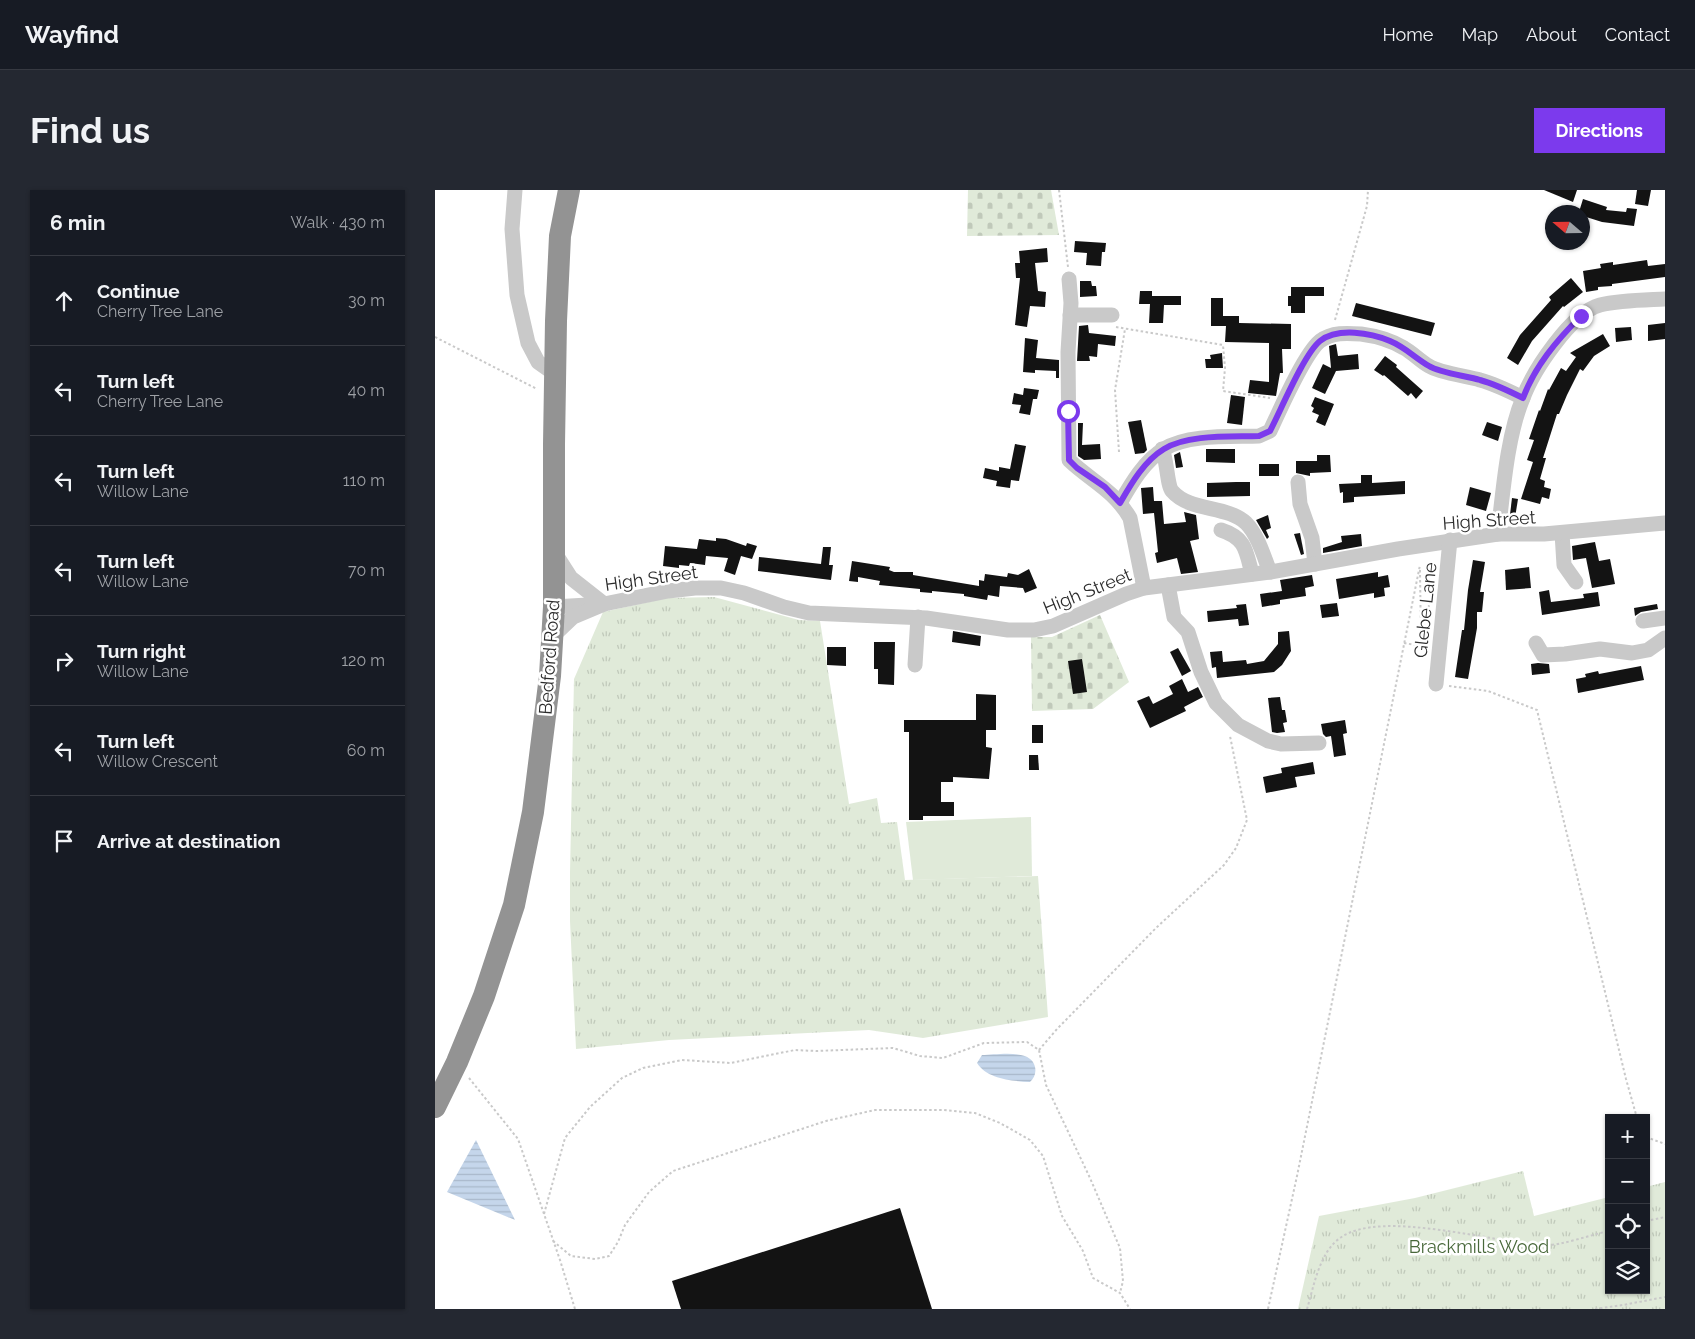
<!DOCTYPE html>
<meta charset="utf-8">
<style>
body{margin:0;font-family:Raleway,sans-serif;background:#242831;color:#f1f3f6}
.controls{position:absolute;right:15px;bottom:15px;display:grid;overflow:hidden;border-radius:0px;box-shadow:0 1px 4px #0004}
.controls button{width:45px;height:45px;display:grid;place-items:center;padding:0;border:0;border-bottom:1px solid #363941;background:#171b24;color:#f1f3f6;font:25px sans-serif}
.compass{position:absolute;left:1110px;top:15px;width:45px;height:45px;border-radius:50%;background:#171b24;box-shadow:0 1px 4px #0004;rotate:290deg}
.stop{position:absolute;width:15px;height:15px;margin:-11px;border:4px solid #7c3aed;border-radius:50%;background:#fff}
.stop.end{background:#7c3aed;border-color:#fff;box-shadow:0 1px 5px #0008}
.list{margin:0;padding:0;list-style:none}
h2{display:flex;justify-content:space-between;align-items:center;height:65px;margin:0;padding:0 20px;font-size:21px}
h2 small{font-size:16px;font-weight:400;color:#9ea1a6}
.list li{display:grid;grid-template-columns:32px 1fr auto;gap:15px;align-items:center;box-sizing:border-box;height:90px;padding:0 20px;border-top:1px solid #363941}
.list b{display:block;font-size:19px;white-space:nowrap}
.list p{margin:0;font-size:16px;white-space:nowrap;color:#9ea1a6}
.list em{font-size:16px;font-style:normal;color:#9ea1a6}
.icon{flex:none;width:28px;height:28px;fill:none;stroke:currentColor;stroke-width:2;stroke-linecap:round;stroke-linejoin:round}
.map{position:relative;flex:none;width:1230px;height:1119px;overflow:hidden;border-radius:0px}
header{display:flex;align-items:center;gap:30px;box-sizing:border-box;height:70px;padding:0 25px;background:#171b24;border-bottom:1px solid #363941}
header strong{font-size:24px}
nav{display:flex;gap:28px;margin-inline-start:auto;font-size:18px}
.intro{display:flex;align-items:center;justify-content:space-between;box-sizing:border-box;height:120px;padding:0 30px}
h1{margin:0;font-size:35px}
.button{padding:12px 22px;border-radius:0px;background:#7c3aed;color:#fff;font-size:18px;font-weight:700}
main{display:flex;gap:30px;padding:0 30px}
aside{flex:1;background:#171b24;border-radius:0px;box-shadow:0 1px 4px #0004}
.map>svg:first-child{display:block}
.green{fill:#e0ead9}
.cemetery{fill:url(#cemetery-stones)}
.park{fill:url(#park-tufts)}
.water{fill:url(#water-rules)}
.building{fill:#131313}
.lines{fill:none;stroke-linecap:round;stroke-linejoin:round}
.path{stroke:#c9c9c9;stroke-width:2;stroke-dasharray:2.5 2.5;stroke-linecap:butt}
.minor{stroke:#c9c9c9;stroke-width:15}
.highway{stroke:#939393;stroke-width:22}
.route{stroke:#7c3aed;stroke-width:6}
.labels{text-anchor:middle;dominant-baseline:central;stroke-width:5;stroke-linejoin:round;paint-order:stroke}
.street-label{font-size:18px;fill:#2c2c2c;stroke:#fff}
.park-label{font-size:18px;fill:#48683a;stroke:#fff}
</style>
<header>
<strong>Wayfind</strong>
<nav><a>Home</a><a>Map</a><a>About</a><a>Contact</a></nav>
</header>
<div class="intro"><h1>Find us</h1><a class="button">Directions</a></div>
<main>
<aside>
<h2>6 min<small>Walk · 430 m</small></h2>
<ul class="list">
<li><svg class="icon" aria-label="ahead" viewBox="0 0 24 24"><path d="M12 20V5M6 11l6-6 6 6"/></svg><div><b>Continue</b><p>Cherry Tree Lane</p></div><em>30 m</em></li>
<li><svg class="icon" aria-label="left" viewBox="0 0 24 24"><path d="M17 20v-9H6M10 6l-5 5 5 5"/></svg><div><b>Turn left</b><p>Cherry Tree Lane</p></div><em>40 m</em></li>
<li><svg class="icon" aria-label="left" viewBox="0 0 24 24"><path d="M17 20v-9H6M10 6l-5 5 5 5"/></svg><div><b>Turn left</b><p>Willow Lane</p></div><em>110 m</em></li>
<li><svg class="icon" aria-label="left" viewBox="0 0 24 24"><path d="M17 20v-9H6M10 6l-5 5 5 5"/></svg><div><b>Turn left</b><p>Willow Lane</p></div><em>70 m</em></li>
<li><svg class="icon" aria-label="right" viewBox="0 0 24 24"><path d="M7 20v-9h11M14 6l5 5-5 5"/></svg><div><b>Turn right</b><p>Willow Lane</p></div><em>120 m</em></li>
<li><svg class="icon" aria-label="left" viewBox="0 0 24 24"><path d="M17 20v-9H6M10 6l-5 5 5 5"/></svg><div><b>Turn left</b><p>Willow Crescent</p></div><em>60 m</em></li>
<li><svg class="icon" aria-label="arrive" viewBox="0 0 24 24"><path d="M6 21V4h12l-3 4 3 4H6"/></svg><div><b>Arrive at destination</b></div></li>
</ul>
</aside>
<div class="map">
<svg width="1230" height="1119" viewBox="0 0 1230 1119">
<defs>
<pattern id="cemetery-stones" width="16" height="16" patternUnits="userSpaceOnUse" patternTransform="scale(1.25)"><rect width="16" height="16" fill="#e0ead9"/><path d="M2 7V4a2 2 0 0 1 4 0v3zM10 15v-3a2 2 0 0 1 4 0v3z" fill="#c0c9ba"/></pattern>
<pattern id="park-tufts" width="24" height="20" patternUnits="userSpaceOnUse" patternTransform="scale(1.25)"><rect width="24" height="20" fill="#e0ead9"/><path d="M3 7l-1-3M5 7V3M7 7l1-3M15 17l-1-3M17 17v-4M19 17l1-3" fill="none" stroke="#c0c9ba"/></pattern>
<pattern id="water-rules" width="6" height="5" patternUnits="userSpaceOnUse" patternTransform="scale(1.25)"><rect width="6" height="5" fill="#c5d6eb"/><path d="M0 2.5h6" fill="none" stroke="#a9b8ca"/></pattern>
</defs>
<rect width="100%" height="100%" fill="#fff"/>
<polygon class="green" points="596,627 597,686 478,690 471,632"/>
<g class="cemetery">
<polygon points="533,0 616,0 624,45 532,46"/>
<polygon points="665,425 694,492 658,519 597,521 596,447 617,447"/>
</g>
<g class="park">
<polygon points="279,407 364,430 385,431 414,614 442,608 446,633 462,632 470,690 603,686 613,827 488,848 434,840 234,850 141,859 135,731 135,683 139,489 168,422 232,408"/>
<polygon points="1088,981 1099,1026 1174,1007 1174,1100 1211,1100 1211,997 1230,992 1230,1119 863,1119 884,1026 980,1008"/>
</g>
<g class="water">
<path d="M547,865C561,865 593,859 599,874C602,881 600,887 595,892C577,891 552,889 542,873Z"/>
<polygon points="41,950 80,1030 12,1002"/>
</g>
<g class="building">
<polygon points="1109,0 1142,0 1138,12"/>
<polygon points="1202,0 1216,0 1213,16 1200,14"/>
<polygon points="1148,9 1172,17 1171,20 1191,22 1192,18 1202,19 1199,36 1167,32 1148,26 1148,22 1144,22"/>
<polygon points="640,51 671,53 670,62 667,62 666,76 651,75 652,63 639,62"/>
<polygon points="612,58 613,72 600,73 603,101 611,102 610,117 595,116 592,137 580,135 585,88 581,88 580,73 585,73 584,61"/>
<polygon points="1212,70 1213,76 1230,74 1230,87 1177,94 1177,96 1163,97 1163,100 1151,102 1148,81 1166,78 1165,74 1178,72 1178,75"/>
<polygon points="1136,88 1148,102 1129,117 1128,116 1097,151 1083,175 1072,168 1085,145 1116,110 1114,107"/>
<polygon points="645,91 656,91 657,96 661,96 662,106 645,107"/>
<polygon points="856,97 889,97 889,106 870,106 870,123 856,123 856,116 853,116 853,106 856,106"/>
<polygon points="705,101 717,101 717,106 746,106 746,115 729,115 728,133 714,133 715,114 704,114"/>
<polygon points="776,108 788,108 788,126 804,126 804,133 856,134 856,159 847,159 848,183 845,183 841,206 813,203 815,190 834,192 834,153 790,152 791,136 776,136"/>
<polygon points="921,113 1000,133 996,146 917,126"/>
<polygon points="1230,133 1230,149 1213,151 1213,135"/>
<polygon points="653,135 654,143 681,146 680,156 663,154 662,167 654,166 655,171 642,171 644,136"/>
<polygon points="1196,137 1197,150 1181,152 1180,138"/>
<polygon points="1168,144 1175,156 1159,166 1148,181 1145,179 1132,205 1124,224 1122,224 1108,268 1111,268 1105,289 1110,291 1109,297 1116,299 1114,309 1107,307 1105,314 1086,309 1098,272 1092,270 1099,250 1094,249 1104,220 1105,221 1113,199 1114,200 1126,178 1131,181 1141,167 1135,163"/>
<polygon points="590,148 603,150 601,168 624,170 624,188 621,188 621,181 600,180 600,183 588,182"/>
<polygon points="901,154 903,166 923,164 924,179 901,181 890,204 877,198 888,174 896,178 894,156"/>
<polygon points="787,163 788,178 771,178 770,169 776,169 775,165"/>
<polygon points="950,166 962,175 961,177 988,201 981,209 976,203 973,206 949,185 948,186 939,180"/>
<polygon points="589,198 604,200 602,209 598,209 595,225 584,223 586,215 577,214 579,203 588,205"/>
<polygon points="796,205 810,207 807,235 792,233"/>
<polygon points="880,207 899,214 890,236 881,232 884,225 877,222 879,218 876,216"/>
<polygon points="706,230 712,260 709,263 700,264 693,232"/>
<polygon points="1052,232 1067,237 1063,251 1047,245"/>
<polygon points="643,233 648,233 647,255 665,254 666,269 649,270 643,266"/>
<polygon points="580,254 591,256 584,291 576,290 575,298 561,296 562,291 548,288 550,278 564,281 564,277 575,279"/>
<polygon points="771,259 800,259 800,273 771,272"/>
<polygon points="745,262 748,277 741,278 739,265"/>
<polygon points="882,265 895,265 896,282 875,283 875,286 861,283 861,271 882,271"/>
<rect x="824" y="274" width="20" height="12"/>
<polygon points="926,285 937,285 937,293 970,291 970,304 919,307 919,312 908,313 908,302 905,303 904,294 926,293"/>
<polygon points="801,292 815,292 815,306 772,307 772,293"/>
<polygon points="718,297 719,311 727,311 729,334 751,332 749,322 761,325 764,349 755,351 763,382 746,384 742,368 722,373 720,363 723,362 719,323 708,324 706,298"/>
<polygon points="1035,297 1056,303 1051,321 1031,315"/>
<polygon points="1077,308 1083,309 1079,334 1074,333"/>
<polygon points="833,325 836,338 831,340 834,347 832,349 821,330"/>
<polygon points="865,343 869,364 866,365 859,344"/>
<polygon points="926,344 927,356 888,363 888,358 907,352 906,346"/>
<polygon points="281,348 291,349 311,356 312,353 322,356 317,369 306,366 300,385 289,381 293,368 271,366 270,375 255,373 254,376 244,375 244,378 228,376 230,356 262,359 264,349 281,351"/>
<polygon points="1160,352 1164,371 1175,369 1180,394 1157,398 1151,368 1138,370 1137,356"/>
<polygon points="388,357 396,357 394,375 398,375 396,390 323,381 324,367 386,374"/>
<polygon points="1038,370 1050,372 1045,402 1049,402 1047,422 1042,422 1042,438 1033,489 1020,487 1027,440 1029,440 1033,400"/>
<polygon points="417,371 455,377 454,380 459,382 478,382 478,385 544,396 544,390 549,391 550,384 572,387 573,383 583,385 594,379 602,398 590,403 588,398 565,396 564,407 553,405 552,410 529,406 529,404 497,401 497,403 485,402 485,399 444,395 445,391 423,387 423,392 414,391"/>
<polygon points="1094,377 1096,398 1071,400 1070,380"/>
<polygon points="943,382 943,387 953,385 955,397 949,398 950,406 939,408 939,403 904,409 901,389"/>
<polygon points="877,385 879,396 870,398 871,406 845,410 845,414 827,417 825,404 847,401 845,390"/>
<polygon points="1114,400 1116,412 1149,408 1148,404 1163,402 1165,416 1107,425 1104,402"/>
<polygon points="902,413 904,426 887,428 885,415"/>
<polygon points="811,414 814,435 804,436 803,429 773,432 772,421 802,418 801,415"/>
<polygon points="1222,414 1223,419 1206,422 1200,426 1199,418"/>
<polygon points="518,441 546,446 545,456 517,452"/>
<polygon points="854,441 856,461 847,475 839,482 782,488 781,477 777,478 775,462 787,461 788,472 811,470 812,474 829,471 843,454 843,442"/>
<polygon points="439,452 460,452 459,495 443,494 443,479 439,479"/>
<polygon points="392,457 411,457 411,476 392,475"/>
<polygon points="743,458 756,481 747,486 735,462"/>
<polygon points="647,469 652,502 638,504 633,471"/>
<polygon points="1103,473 1114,474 1115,483 1097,485 1096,474"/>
<polygon points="1206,476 1209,490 1143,503 1141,489 1151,487 1150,484 1163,481 1164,484"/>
<polygon points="747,489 753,502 763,497 768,507 749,517 751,521 715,538 702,511 714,506 718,514 738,504 734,496"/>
<polygon points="541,504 561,505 561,540 551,540 551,557 557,558 554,589 518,587 518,592 506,592 506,612 519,612 519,626 488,626 488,630 474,630 474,542 469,542 469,530 541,530"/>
<polygon points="845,507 847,520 850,520 852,532 848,533 850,542 842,543 837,542 833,508"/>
<polygon points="910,530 912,543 908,544 911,565 899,567 896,546 891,547 888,544 886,534"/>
<rect x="597" y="535" width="11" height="18"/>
<polygon points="594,565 603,565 604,580 594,580"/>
<polygon points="878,572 880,584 860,587 862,597 831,603 828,587 847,583 846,578"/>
<polygon points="465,1018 497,1119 246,1119 237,1091"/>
</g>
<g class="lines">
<g class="path">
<polyline points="624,0 633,77"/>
<polyline points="900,130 932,16 933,0"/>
<polyline points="681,137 788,155 790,178 788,201 835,208"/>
<polyline points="0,147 102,199"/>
<polyline points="684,262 680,200 690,139"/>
<polyline points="985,380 986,456 995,410"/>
<polyline points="969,453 986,456"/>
<polyline points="1014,496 1053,501 1102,520 1191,889 1202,928"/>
<polyline points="604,860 622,839 721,738 789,675 801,658 812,630 795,546"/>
<polyline points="34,888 83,949 125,1070 140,1119"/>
<polyline points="1211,947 1230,954"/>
<polyline points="109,1024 130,948 155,917 187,888 208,878 247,870 296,873 360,860 381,861 458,858 485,866 508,868 549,853 592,852 604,860 611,895 655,988 685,1058 688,1091 685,1103"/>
<polyline points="1211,1031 1230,1027"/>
<polyline points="118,1051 136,1066 160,1069 174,1066 183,1052 190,1035 214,1002 238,981 391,931 440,920 509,920 540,923 565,933 595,950 608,966 627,1026 648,1061 658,1088 685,1103 695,1119"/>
<polyline points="833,1119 862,986 985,375"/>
<path d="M872,1119C879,1096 884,1063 905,1048C946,1018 1061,1054 1111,1055C1125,1056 1158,1044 1174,1041"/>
<polyline points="1160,1119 1188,1115 1230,1107"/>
</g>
<g class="minor">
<polyline points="80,0 77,39 82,105 93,153 103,172 120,184"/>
<path d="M634,89L636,113L633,162L634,270C656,291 679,300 695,328L709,398"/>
<polyline points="635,125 677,125"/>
<path d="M1088,208C1098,181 1136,123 1165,115C1185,110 1209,110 1230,109"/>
<path d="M727,259C732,269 732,295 737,301C755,322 792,315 811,333C823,345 829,367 835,382"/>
<polyline points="863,292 865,314 877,348 880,374"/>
<path d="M685,313C696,294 709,271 729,259C753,244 796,247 824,246L835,241C845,220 869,164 885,151C897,142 912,143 926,144C941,146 956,150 969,158C978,163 985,171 994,176C1005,183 1032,186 1045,190C1060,194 1074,201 1088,208C1072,246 1068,302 1063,344"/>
<path d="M786,340C811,348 811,361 817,384"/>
<polyline points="1127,343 1129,375 1141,392"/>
<polyline points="733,395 739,427 753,442 766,482 781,513 803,535 833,551 846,554 884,553"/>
<polyline points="119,417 169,414 233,401 260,398 286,398 309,403 349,417 374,423 491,428 573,440 599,440 618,436 691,404 709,398 835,382 963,359 1063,344 1109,344 1230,333"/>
<polyline points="1208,431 1230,428"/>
<polyline points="117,447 138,427 169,414 136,388 120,363"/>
<polyline points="1101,453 1108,465 1130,464 1165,459 1197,463 1213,460 1230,448"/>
<polyline points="480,475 483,427"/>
<polyline points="1001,494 1015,350"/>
</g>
<polyline class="highway" points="0,917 22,872 49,806 79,715 98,622 115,486 119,417 119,254 121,131 125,46 134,0"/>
</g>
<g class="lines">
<path class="route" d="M633,221L634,270L642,278L670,297L685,313C696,294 709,271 729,259C753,244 796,247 824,246L835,241C846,220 869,164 885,151C903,137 936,143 955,151C970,157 980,168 994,176C1005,183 1032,186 1045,190C1060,194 1074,201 1088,208C1100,176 1122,150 1146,126"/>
</g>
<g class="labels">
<g class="street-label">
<text transform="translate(1054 330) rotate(-4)">High Street</text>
<text transform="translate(216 388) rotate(-8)">High Street</text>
<text transform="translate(652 401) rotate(-22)">High Street</text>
<text transform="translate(990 420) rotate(-84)">Glebe Lane</text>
<text transform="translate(114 467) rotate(-86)">Bedford Road</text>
</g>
<g class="park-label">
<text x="1044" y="1056">Brackmills Wood</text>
</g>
</g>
</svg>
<div class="controls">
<button>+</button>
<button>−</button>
<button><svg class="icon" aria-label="locate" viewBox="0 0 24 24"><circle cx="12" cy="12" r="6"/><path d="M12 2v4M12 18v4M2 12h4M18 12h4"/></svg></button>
<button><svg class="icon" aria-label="layers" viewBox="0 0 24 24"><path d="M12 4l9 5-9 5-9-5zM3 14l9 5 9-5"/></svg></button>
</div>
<svg class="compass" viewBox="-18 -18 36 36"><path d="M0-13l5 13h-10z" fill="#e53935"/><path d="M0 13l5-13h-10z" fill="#9ea1a6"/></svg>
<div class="stop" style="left:633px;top:221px"></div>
<div class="stop end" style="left:1146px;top:126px"></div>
</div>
</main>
